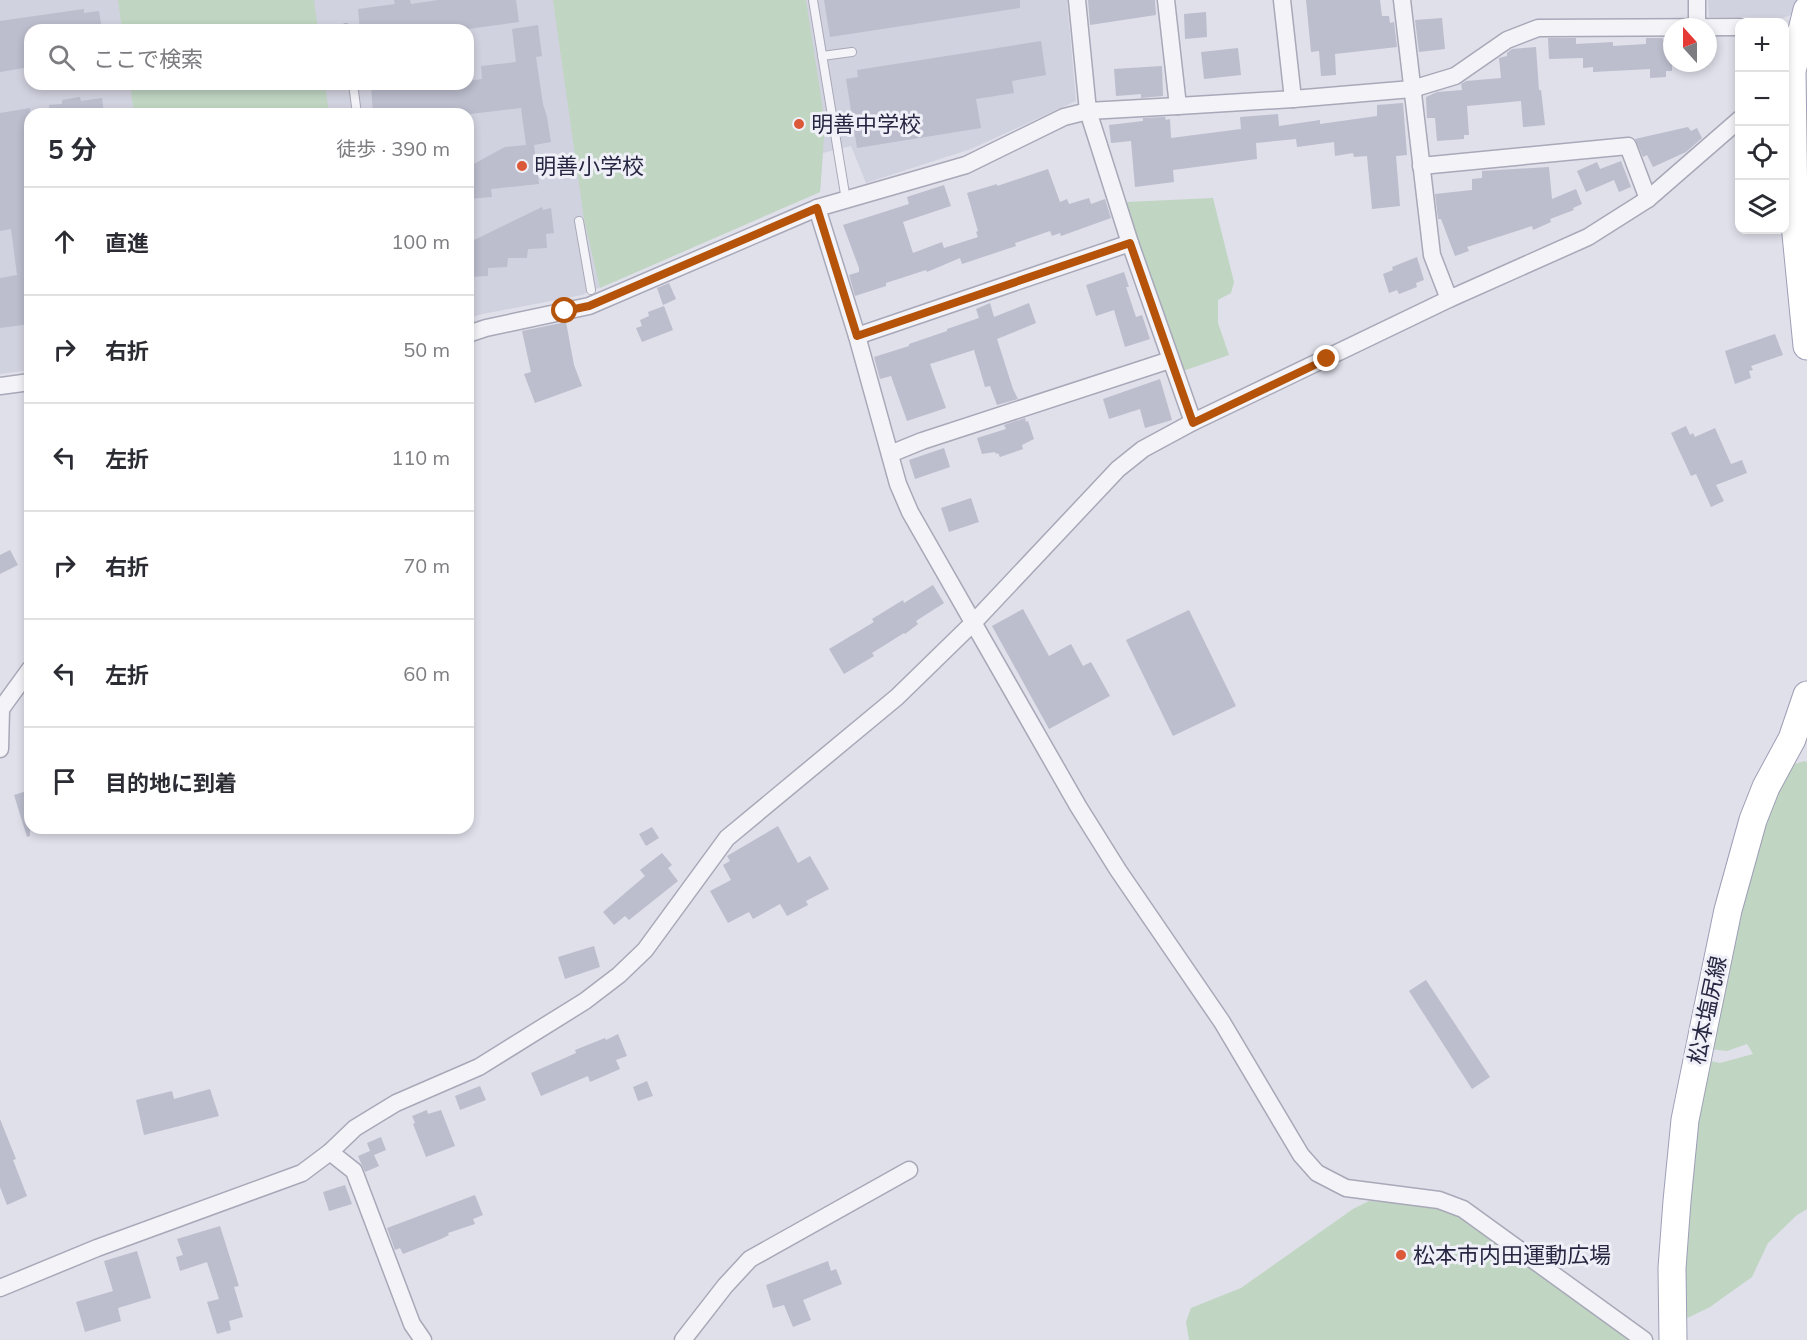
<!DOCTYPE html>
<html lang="ja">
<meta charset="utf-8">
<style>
body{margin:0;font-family:Mulish,"Noto Sans JP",sans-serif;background:#f7f7f7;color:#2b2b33}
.controls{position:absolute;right:18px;top:18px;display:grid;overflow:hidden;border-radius:12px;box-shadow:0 3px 9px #0003}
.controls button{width:54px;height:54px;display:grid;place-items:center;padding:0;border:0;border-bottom:2px solid #e1e1e2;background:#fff;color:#2b2b33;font:30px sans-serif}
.compass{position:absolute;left:1663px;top:18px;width:54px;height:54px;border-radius:50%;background:#fff;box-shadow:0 3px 9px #0003;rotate:339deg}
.stop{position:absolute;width:18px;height:18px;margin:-14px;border:4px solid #b45309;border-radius:50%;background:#fff}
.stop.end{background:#b45309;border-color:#fff;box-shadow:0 2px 6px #0008}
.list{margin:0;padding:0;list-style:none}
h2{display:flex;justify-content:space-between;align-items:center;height:78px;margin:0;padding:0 24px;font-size:26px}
h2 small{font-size:20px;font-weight:400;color:#7c7c81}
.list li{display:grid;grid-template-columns:39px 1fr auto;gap:18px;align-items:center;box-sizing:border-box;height:108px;padding:0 24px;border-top:2px solid #e1e1e2}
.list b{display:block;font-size:22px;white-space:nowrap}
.list em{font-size:20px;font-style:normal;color:#7c7c81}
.icon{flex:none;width:33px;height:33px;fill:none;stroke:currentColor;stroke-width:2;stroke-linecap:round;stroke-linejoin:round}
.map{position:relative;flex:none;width:1807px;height:1340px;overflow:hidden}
.search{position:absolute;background:#fff;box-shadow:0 3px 9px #0003;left:24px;top:24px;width:450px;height:66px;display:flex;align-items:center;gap:15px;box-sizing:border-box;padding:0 21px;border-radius:18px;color:#7c7c81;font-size:22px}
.panel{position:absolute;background:#fff;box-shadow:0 3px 9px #0003;left:24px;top:108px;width:450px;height:726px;border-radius:18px}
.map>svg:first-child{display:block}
.built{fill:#d1d2df;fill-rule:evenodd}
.green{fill:#c0d5c2}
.building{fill:#bcbdcd}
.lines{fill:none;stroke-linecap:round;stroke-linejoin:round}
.service-casing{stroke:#a8a8b8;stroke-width:10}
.minor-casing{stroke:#a8a8b8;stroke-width:19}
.primary-casing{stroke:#9e9fb7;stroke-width:29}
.service{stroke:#f3f3f8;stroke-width:8}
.minor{stroke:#f3f3f8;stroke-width:16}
.primary{stroke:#fff;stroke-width:27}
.route{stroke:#b45309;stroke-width:8}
.poi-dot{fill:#db5939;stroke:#eff0f7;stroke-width:2}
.labels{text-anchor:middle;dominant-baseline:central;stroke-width:6;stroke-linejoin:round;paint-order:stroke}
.poi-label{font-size:22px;fill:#272743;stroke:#eff0f7;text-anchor:start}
.street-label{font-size:22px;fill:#272743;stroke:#eff0f7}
</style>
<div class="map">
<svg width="1807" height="1340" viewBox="0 0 1807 1340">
<rect width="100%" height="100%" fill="#dfe0ea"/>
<g class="built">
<path d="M0,0H1067L1076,101L971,149L866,183L851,146L823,153L820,192L582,295L483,314L468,318V114H30V370L0,374ZM30,30H468V84H30Z"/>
<polygon points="1708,0 1798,0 1794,14 1783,18 1709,17"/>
</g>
<g class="green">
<polygon points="118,0 314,0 318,30 122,30"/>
<polygon points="553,0 806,0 825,123 820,192 600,288 584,219"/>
<polygon points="130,84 325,84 329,114 134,114"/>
<polygon points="1213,198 1234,282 1231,293 1218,300 1218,323 1229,355 1183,371 1124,204 1127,202"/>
<polygon points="1805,761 1807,763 1807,1209 1797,1215 1768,1243 1752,1277 1710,1307 1681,1321 1684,1196 1706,1060 1720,1063 1753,1054 1747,1044 1727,1051 1709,1049 1737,913 1784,767"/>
<polygon points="1369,1201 1429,1205 1462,1217 1629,1340 1189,1340 1186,1322 1191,1308 1241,1288 1353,1209"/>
</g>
<g class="building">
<polygon points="394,0 410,0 411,4 438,0 516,0 519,22 461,30 360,30 358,9 395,4"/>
<polygon points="824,0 1020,0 1020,8 830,37"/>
<polygon points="1088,0 1155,0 1156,15 1090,25"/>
<polygon points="1306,0 1380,0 1382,16 1389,16 1390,23 1394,22 1397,47 1335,54 1336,75 1321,76 1319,51 1311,52"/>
<polygon points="84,9 84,13 99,11 102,30 30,30 30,67 0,72 0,21"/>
<polygon points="1206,12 1207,37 1185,39 1184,14"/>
<polygon points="1442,18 1445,49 1419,52 1415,20"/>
<polygon points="538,25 542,56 536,57 543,104 547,117 551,142 534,145 539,184 491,189 492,197 468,199 468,167 505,147 526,145 521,108 470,114 373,114 371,84 423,84 423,87 446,84 468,84 468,81 482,79 481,66 516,62 512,29"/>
<polygon points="1548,38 1576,38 1576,44 1613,42 1613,46 1646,44 1646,38 1662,38 1672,47 1672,71 1666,71 1666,77 1650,78 1650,69 1593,72 1593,67 1583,68 1583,58 1549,59"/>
<polygon points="1041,41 1046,75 1012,81 1014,93 976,99 981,128 857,148 846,79 858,77 857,70"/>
<polygon points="1536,47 1539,90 1541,90 1545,125 1523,127 1521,101 1467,106 1469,135 1464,135 1464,139 1437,141 1435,118 1427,118 1426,97 1437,92 1462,90 1461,84 1466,81 1501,78 1499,58 1507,56 1507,53 1512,49"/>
<polygon points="1238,48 1241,75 1204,79 1201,52"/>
<polygon points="1162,66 1163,96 1141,98 1141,94 1116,96 1114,69"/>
<polygon points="80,97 81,101 102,98 104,114 50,114 49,105 62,104 62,100"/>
<polygon points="1403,103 1407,155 1396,156 1400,206 1372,209 1367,156 1354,157 1353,153 1335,156 1334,142 1297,147 1296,139 1256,143 1257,159 1173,170 1174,182 1135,187 1131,141 1111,143 1109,125 1143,121 1143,118 1165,117 1166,120 1170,119 1171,138 1241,129 1240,117 1278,114 1279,126 1320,120 1320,124 1377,116 1377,105"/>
<polygon points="30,108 30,227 25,228 30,263 30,324 0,328 0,278 17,275 11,229 0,231 0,113"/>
<polygon points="1688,127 1691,131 1697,128 1702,138 1686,152 1653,167 1647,155 1643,157 1635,139"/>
<polygon points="1621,161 1631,187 1619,192 1614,180 1586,192 1577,171 1597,162 1600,169"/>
<polygon points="1549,167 1552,199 1576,189 1582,204 1573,208 1574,210 1550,219 1551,222 1533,230 1532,226 1467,247 1469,251 1455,256 1441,219 1438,219 1435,194 1472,190 1472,179 1482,178 1482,171"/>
<polygon points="1048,169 1060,202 1067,199 1069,204 1089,198 1091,204 1105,199 1111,218 1061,236 1060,233 1052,236 1050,231 1015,243 1016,246 962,264 960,258 927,272 926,270 886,283 886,286 855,296 849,275 859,272 859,268 843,225 909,204 907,197 944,185 951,206 903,222 913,253 942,242 944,248 978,237 976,232 978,231 967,193 997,184 997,186"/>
<polygon points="542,207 543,210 551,208 554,233 546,234 547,248 528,249 527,258 508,258 507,267 488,268 488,276 468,277 468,243"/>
<polygon points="1417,257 1424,280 1416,283 1417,287 1399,294 1397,290 1389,293 1383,274 1393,270 1392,267"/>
<polygon points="1124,272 1129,287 1126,287 1136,317 1142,315 1150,339 1125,347 1114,310 1096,316 1086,285"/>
<polygon points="669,283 676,299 663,305 657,288"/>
<polygon points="990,303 994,317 1029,303 1036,323 997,339 1013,389 1018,399 997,405 990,386 985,387 974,350 930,364 946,408 907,421 891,376 880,379 874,357 909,346 909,344 947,331 947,329 979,318 976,309"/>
<polygon points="664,306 673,330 642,342 636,328 642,326 640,320 649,316 648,312"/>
<polygon points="566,322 574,365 582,386 535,403 524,374 531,372 522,331"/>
<polygon points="1775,334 1783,355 1751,366 1753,370 1749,371 1751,378 1735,384 1725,351"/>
<polygon points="1160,379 1172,420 1145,428 1140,409 1109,419 1103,399"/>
<polygon points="1025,418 1026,422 1028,421 1034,439 1022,445 1023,449 1000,457 998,453 996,454 995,452 982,454 977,438 1006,429 1004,425"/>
<polygon points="1686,426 1690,435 1693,433 1695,437 1715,428 1731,464 1742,460 1747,473 1716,485 1724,501 1711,507 1696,474 1691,476 1671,433"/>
<polygon points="944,448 950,467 915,479 909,460"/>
<polygon points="971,498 979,522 949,532 941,508"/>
<polygon points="10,550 18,565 0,574 0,555"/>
<polygon points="933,585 944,603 916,621 918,624 905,634 904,633 872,653 874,656 844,674 829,649 874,622 872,619 903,600 904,603"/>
<polygon points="1023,609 1049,656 1071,644 1083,666 1091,662 1110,696 1049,729 992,626"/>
<polygon points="1189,610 1236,706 1173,736 1126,640"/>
<polygon points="30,790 30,836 27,837 14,795"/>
<polygon points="778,826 798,863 810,856 829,889 806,901 808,905 787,916 780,904 753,919 749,912 728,923 710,891 731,880 723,865 730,861 727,856"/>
<polygon points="652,827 659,838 646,846 639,834"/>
<polygon points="662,853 672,865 668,868 678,881 629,920 625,916 614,925 603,912 645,876 640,870"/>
<polygon points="594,946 600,967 565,979 558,957"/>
<polygon points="1426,980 1490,1077 1472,1089 1409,991"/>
<polygon points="618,1034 627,1056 616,1060 620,1069 590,1082 588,1076 541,1096 531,1073 576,1053 575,1050 605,1038 606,1040"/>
<polygon points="647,1081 653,1096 638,1101 633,1087"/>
<polygon points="480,1086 486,1100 460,1110 455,1096"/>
<polygon points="210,1089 219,1116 144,1135 136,1100 172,1091 174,1099"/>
<polygon points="427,1110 428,1114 441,1110 455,1146 426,1157 413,1124 415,1123 412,1116"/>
<polygon points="0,1119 16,1159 13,1160 27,1196 7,1205 0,1187"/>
<polygon points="381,1137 386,1150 374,1155 379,1166 365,1172 358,1156 370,1151 367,1143"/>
<polygon points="345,1185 352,1204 329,1211 323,1192"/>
<polygon points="475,1195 483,1215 473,1219 475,1224 448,1233 449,1235 441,1239 403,1254 400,1248 395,1250 387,1228"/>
<polygon points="220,1226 239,1286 234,1287 243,1317 229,1321 231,1330 217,1334 207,1302 219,1299 207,1262 180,1271 176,1257 183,1255 177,1239"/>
<polygon points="137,1251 151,1298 118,1308 121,1321 85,1332 76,1302 113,1291 104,1261"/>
<polygon points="828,1261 831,1271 836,1269 842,1284 803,1300 811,1320 793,1327 784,1305 773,1308 766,1285"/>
</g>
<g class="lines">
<g class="service-casing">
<g id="service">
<polyline points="813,0 846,200"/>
<polyline points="346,28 347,30"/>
<polyline points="822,56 852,52"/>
<polyline points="353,84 357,114"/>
<polyline points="579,221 591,290"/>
</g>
</g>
<g class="minor-casing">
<g id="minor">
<polyline points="1077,0 1088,111 1130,243 1193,422"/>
<polyline points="1166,0 1178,106 1293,99 1282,0"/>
<polyline points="1402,0 1432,255 1449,299"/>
<polyline points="1697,0 1697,27"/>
<polyline points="1293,99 1412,89 1455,76 1507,40 1538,28 1740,27"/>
<polyline points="1421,166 1628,146 1648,199"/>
<polyline points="817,208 857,336 898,484 910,512 1078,806 1118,870 1222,1022 1301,1155 1317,1173 1346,1188 1439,1200 1463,1209 1644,1340"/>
<polyline points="468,334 486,328 589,306 817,208 966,165 1064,117 1088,111 1178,106"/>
<polyline points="857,336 1130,243"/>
<polyline points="0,386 30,382"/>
<polyline points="890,454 922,441 1170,360"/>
<polyline points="0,749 1,709 30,669"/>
<polyline points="330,1152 354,1171 412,1324 423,1340"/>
<polyline points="0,1288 97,1248 302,1173 330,1152 355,1128 396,1103 479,1067 585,1001 619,975 645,950 727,838 897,697 974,622 1118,469 1143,449 1193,422 1449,299 1588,237 1648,199 1740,119"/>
<polyline points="683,1340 725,1286 750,1259 909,1170"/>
</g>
</g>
<g class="primary-casing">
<g id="primary">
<polyline points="1807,10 1792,71 1794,214 1807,346"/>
<polyline points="1673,1340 1672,1268 1677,1201 1685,1120 1704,1026 1728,910 1753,820 1766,787 1792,739 1807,695"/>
</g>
</g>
<use href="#service" class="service"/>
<use href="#minor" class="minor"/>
<use href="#primary" class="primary"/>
</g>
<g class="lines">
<polyline class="route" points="565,311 589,306 817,208 857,336 1130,243 1193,423 1327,359"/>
</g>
<g class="poi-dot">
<circle cx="799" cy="124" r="6"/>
<circle cx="522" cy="166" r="6"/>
<circle cx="1401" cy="1255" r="6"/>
</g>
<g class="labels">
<g class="poi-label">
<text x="811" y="124">明善中学校</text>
<text x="534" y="166">明善小学校</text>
<text x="1413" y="1255">松本市内田運動広場</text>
</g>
<g class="street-label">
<text transform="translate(1707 1010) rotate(-78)">松本塩尻線</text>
</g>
</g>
</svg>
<div class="controls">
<button>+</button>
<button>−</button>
<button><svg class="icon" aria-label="locate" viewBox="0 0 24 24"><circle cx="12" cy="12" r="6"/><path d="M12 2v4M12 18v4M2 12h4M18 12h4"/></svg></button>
<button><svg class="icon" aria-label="layers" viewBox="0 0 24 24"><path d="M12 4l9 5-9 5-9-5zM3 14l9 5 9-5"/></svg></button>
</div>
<svg class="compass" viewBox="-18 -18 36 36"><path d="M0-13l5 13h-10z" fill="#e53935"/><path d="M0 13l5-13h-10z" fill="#7c7c81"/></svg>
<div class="stop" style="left:565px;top:311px"></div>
<div class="stop end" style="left:1327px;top:359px"></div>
<div class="search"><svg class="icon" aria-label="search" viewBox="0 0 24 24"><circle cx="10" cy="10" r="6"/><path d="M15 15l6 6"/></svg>ここで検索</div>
<section class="panel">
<h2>5 分<small>徒歩 · 390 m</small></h2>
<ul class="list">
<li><svg class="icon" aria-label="ahead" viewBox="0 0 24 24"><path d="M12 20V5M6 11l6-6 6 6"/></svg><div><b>直進</b></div><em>100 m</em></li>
<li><svg class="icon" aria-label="right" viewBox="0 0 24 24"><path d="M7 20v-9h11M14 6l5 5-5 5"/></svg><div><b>右折</b></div><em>50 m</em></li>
<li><svg class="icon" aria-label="left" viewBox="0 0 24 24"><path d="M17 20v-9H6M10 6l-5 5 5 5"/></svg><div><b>左折</b></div><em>110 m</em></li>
<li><svg class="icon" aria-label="right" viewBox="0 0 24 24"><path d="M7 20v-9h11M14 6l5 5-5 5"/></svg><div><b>右折</b></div><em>70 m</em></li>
<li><svg class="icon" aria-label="left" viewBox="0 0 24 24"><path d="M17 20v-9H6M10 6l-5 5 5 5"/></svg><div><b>左折</b></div><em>60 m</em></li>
<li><svg class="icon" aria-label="arrive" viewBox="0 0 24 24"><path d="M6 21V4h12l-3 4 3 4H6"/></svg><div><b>目的地に到着</b></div></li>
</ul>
</section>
</div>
